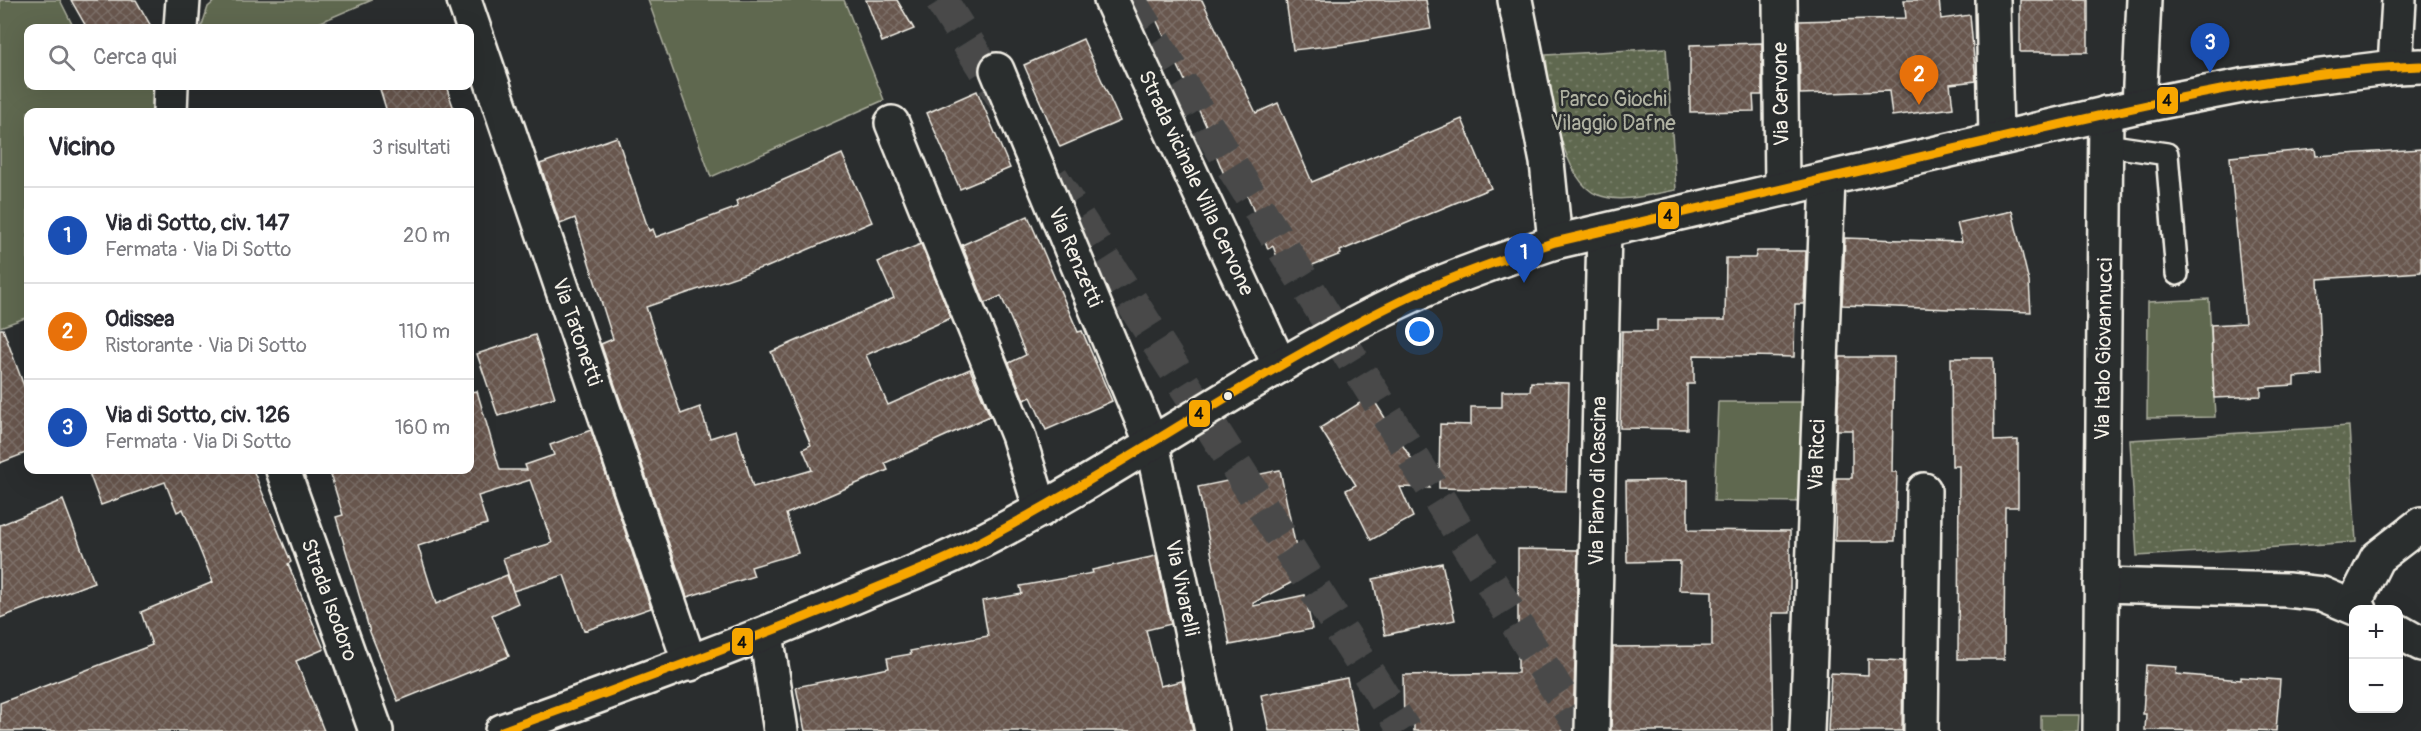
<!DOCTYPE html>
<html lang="it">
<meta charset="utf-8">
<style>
body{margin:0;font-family:Pangolin,sans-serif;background:#f7f7f7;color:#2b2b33}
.controls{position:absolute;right:18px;bottom:18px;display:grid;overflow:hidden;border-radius:12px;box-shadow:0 6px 24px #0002}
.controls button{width:54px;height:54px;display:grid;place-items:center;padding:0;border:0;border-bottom:2px solid #e1e1e2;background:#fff;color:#2b2b33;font:30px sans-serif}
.you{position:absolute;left:1420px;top:332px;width:21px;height:21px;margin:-15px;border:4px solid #fff;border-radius:50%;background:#1a73e8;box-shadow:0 0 0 9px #1a73e833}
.badge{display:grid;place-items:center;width:39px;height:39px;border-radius:50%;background:#0b8043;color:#fff;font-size:20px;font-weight:700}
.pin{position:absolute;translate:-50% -50px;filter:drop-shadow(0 2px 3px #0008)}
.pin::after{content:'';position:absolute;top:32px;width:21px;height:18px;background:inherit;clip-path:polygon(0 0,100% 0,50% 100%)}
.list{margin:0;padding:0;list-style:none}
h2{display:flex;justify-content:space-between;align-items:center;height:78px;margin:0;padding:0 24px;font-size:26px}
h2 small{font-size:20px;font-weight:400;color:#7c7c81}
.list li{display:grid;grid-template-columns:39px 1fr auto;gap:18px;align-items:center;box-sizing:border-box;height:96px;padding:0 24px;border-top:2px solid #e1e1e2}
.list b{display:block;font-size:22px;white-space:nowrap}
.list p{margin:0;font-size:20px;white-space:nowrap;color:#7c7c81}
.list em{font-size:20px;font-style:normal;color:#7c7c81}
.icon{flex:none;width:33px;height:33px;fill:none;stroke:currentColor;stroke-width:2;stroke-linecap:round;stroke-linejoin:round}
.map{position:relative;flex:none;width:2421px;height:731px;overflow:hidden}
.search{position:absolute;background:#fff;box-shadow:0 6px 24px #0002;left:24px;top:24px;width:450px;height:66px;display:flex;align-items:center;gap:15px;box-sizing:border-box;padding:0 21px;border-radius:12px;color:#7c7c81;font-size:22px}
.panel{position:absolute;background:#fff;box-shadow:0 6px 24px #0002;left:24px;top:108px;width:450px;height:366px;border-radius:12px}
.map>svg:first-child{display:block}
.green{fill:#5f684f;stroke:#aaac9c;stroke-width:1.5}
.park{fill:url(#park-dots);stroke:#aaac9c;stroke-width:1.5}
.building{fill:url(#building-cross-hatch);stroke:#f4f1e8;stroke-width:1.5;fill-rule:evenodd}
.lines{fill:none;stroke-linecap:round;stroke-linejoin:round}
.highway-tunnel{stroke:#484a4a;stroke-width:33;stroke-dasharray:33 16;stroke-linecap:butt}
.lane-casing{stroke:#f4f1e8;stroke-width:26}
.street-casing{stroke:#f4f1e8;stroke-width:38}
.secondary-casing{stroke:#f4f1e8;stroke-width:38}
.lane{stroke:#2a2d2e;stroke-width:21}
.street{stroke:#2a2d2e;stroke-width:33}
.secondary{stroke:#2a2d2e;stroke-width:33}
.bus-1-casing{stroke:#2a2d2e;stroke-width:14}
.bus-1{stroke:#f7a600;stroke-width:9}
.bus-dot{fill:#f4f1e8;stroke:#2a2d2e;stroke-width:2}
.labels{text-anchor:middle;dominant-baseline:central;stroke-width:5;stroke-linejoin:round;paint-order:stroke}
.street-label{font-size:21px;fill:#f4f1e8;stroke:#2a2d2e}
.park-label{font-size:21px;fill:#b1b3a3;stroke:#2a2d2e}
.line-badge{stroke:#2a2d2e;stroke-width:2}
.pale-badge-label{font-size:16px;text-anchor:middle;font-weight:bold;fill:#111}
</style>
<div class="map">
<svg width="2421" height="731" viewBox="0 0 2421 731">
<defs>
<pattern id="park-dots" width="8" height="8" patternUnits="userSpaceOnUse" patternTransform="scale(1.5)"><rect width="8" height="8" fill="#5f684f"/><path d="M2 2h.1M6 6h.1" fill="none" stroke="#777e68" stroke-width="1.8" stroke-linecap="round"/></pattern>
<pattern id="building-cross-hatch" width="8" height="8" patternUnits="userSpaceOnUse" patternTransform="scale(1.5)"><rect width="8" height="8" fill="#67574e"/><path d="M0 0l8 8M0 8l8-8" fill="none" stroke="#7d7068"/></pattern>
</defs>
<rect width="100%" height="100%" fill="#2a2d2e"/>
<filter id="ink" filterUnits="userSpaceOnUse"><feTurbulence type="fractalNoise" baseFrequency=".0167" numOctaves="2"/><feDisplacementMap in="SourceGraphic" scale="12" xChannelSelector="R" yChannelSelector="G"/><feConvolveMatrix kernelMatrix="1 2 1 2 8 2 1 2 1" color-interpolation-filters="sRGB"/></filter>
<g filter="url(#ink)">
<g class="green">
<polygon points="0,0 60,0 74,28 28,28 28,86 159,86 160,108 149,112 28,112 28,317 0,327"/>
<polygon points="216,0 372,0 307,28 201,28 208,7"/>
<polygon points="648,0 844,0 884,100 711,177"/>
<polygon points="2209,299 2215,417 2147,418 2148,302"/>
<polygon points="1718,402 1807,402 1806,502 1714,501"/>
<polygon points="2041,715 2079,715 2078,731 2041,731"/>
</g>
<g class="park">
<path d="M1666,48L1676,190C1651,194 1622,204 1598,195C1562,182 1548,89 1546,55Z"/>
<polygon points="2349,426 2356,542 2137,556 2130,440"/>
</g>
<g class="building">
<polygon points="71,0 136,0 152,28 87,28"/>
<polygon points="866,0 897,0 914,29 882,42"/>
<polygon points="1147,0 1202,0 1256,113 1278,103 1312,182 1462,119 1491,188 1340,251 1341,254 1284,276 1273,246 1268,249 1241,178 1228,184 1207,133 1209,132"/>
<polygon points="1286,0 1426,0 1431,29 1346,44 1293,50"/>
<polygon points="1904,0 1939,0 1941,19 1970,15 1976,81 1950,84 1953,108 1892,116 1889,91 1800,94 1799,21 1906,18"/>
<rect x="2020" y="0" width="68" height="52"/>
<polygon points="1083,39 1120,121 1060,147 1024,65"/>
<polygon points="1762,43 1762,95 1753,95 1754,111 1690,112 1690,45"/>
<polygon points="379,86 446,86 455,112 387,112"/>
<polygon points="977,91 1010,168 960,189 927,113"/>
<polygon points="617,137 649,231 653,229 656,237 738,207 736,201 842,154 872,222 765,268 764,267 646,307 681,414 700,407 710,438 736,430 753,487 812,470 803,449 811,445 771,352 894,298 878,262 921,244 951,318 866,355 888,405 970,369 990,416 885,463 888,470 786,514 798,553 751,567 754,576 687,597 601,344 613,339 575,218 560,224 540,164"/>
<polygon points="2315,149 2316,156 2421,149 2421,272 2318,279 2322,375 2294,377 2294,385 2261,387 2261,396 2214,398 2211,325 2245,323 2230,157"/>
<polygon points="2012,211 2029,282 2031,312 1842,305 1845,238 1962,242 1957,223"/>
<polygon points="1028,216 1078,332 1082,331 1112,401 1046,430 1031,397 1024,400 1009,363 1026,355 1001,296 985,303 962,245"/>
<polygon points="1757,251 1806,251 1804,304 1795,304 1794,357 1694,355 1694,384 1687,384 1687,429 1620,428 1622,331 1657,331 1657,320 1725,320 1726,258 1755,258"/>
<polygon points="0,329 3,329 28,397 28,452 0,463"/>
<polygon points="535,335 555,397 498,416 477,354"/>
<polygon points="1840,357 1894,357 1892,472 1897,472 1895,541 1835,541 1836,478 1852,478 1852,430 1837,430"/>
<polygon points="1951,358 1993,358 1994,441 2018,440 2018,507 2005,507 2004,659 1958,659 1959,466 1952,466"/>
<polygon points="1531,382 1569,383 1566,491 1439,488 1440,424 1471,425 1471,407 1502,407 1502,391 1530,391"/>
<path d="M477,391L500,470H527L525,465L554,455L550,445L591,430L651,608L584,631L564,575L513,591L518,603L492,615L509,656L398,701L370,632L336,517L343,515L329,470H470V392ZM530,480L552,543L503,558L513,591L507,575L436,604L418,546L487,524L478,496Z"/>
<polygon points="1371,396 1430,488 1400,487 1413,517 1371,540 1346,490 1356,485 1320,428"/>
<polygon points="88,470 253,470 291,562 288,564 324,649 296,661 324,731 0,731 0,703 152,645 141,612 213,582 183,509 177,512 165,482 101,505"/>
<polygon points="1280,470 1302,577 1253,603 1254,606 1305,595 1312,629 1230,645 1198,487"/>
<polygon points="1688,480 1688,530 1790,531 1790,613 1772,613 1774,731 1611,731 1613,647 1712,646 1712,591 1679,590 1680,561 1627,562 1626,481"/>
<polygon points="63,500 94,582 0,618 0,525"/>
<polygon points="1518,549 1578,550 1573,731 1414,731 1414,725 1404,725 1403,675 1518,673"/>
<polygon points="1156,556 1171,624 1146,630 1160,686 1182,681 1193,731 805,731 796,687 889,668 887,658 911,654 910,651 988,636 982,601 1022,594 1020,586 1093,573 1092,570"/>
<polygon points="1442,563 1455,620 1385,635 1373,579"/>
<polygon points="1868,659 1903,661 1902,731 1828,731 1831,673 1868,675"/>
<polygon points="2146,665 2177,667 2176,674 2241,680 2241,677 2280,680 2276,731 2228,729 2227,731 2145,730 2146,714 2143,714"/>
<polygon points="1347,678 1358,731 1269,731 1261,695"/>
</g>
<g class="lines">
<g class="highway-tunnel">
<polyline points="941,0 1006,103"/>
<polyline points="1129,0 1583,731"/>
<polyline points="1052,177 1405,731"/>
</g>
<g class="lane-casing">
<polyline id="lane" points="2106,145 2167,154 2177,274"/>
</g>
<g class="street-casing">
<g id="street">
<polyline points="464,0 690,664"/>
<polyline points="1111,0 1280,366"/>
<polyline points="1515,0 1547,162 1555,242"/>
<polyline points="1780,0 1782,188"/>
<polyline points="1993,0 1996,137"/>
<polyline points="181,28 183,0"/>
<polyline points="2395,67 2399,0"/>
<polyline points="997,70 1152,444 1212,731"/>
<polyline points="2139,106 2144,0"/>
<polyline points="170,112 171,86"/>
<polyline points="892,123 1018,435 1041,510"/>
<polyline points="283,470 376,731"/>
<polyline points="2101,585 2287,590 2322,594 2360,610"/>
<polyline points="2353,606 2377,558 2421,524"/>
<polyline points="2398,631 2421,644"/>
<polyline points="766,634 781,731"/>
<polyline points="1592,731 1604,231"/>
<polyline points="1807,731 1828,179"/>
<polyline points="1921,731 1924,490"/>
<polyline points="2100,731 2106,113"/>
</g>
</g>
<g class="secondary-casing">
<path id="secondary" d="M502,731C623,687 744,644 863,593C898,578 936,565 970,547C1122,471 1259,367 1413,295C1459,274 1507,258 1555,242L2139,106L2247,85L2395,67L2421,66"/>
</g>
<use href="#lane" class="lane"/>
<use href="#street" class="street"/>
<use href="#secondary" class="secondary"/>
<g class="bus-1-casing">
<path id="bus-1" d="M502,731C619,688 737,646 852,598C891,581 932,567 970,547C1121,469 1259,368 1413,295C1458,274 1507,258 1555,242C1702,208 1850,173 1997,139C2136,107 2278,71 2421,66"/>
</g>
<use href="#bus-1" class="bus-1"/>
</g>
</g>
<circle class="bus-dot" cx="1228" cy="396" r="5"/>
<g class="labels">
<g class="street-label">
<text transform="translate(1781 94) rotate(-91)">Via Cervone</text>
<text transform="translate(1196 183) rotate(65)">Strada vicinale Villa Cervone</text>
<text transform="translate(1075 257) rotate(67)">Via Renzetti</text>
<text transform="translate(577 332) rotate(71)">Via Tatonetti</text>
<text transform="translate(2104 349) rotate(-89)">Via Italo Giovannucci</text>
<text transform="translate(1817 455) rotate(-88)">Via Ricci</text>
<text transform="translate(1598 481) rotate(-89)">Via Piano di Cascina</text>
<text transform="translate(1182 588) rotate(78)">Via Vivarelli</text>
<text transform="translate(329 600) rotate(70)">Strada Isodoro</text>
</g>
<g class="park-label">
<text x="1613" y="99">Parco Giochi<tspan x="1613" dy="24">Vilaggio Dafne</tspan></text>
</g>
</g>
<g class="line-badge">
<rect x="2156" y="86" width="23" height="29" rx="6" fill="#f7a600"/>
<rect x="1657" y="201" width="23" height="29" rx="6" fill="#f7a600"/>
<rect x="1188" y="399" width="23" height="29" rx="6" fill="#f7a600"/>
<rect x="731" y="627" width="23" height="29" rx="6" fill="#f7a600"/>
</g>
<g class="pale-badge-label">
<text x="2167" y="106">4</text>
<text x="1668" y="221">4</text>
<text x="1199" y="419">4</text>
<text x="742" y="648">4</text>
</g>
</svg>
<div class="controls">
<button>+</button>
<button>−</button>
</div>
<div class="you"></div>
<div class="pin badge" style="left:1524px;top:283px;background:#1a4fb4">1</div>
<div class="pin badge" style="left:1919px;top:105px;background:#e8710a">2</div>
<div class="pin badge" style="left:2210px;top:73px;background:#1a4fb4">3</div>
<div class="search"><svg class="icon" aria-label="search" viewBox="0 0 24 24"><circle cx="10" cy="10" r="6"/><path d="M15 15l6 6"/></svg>Cerca qui</div>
<section class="panel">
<h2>Vicino<small>3 risultati</small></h2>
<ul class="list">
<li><span class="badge" style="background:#1a4fb4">1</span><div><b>Via di Sotto, civ. 147</b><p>Fermata · Via Di Sotto</p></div><em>20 m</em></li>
<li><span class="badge" style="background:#e8710a">2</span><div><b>Odissea</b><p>Ristorante · Via Di Sotto</p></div><em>110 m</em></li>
<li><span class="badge" style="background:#1a4fb4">3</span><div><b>Via di Sotto, civ. 126</b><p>Fermata · Via Di Sotto</p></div><em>160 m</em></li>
</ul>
</section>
</div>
